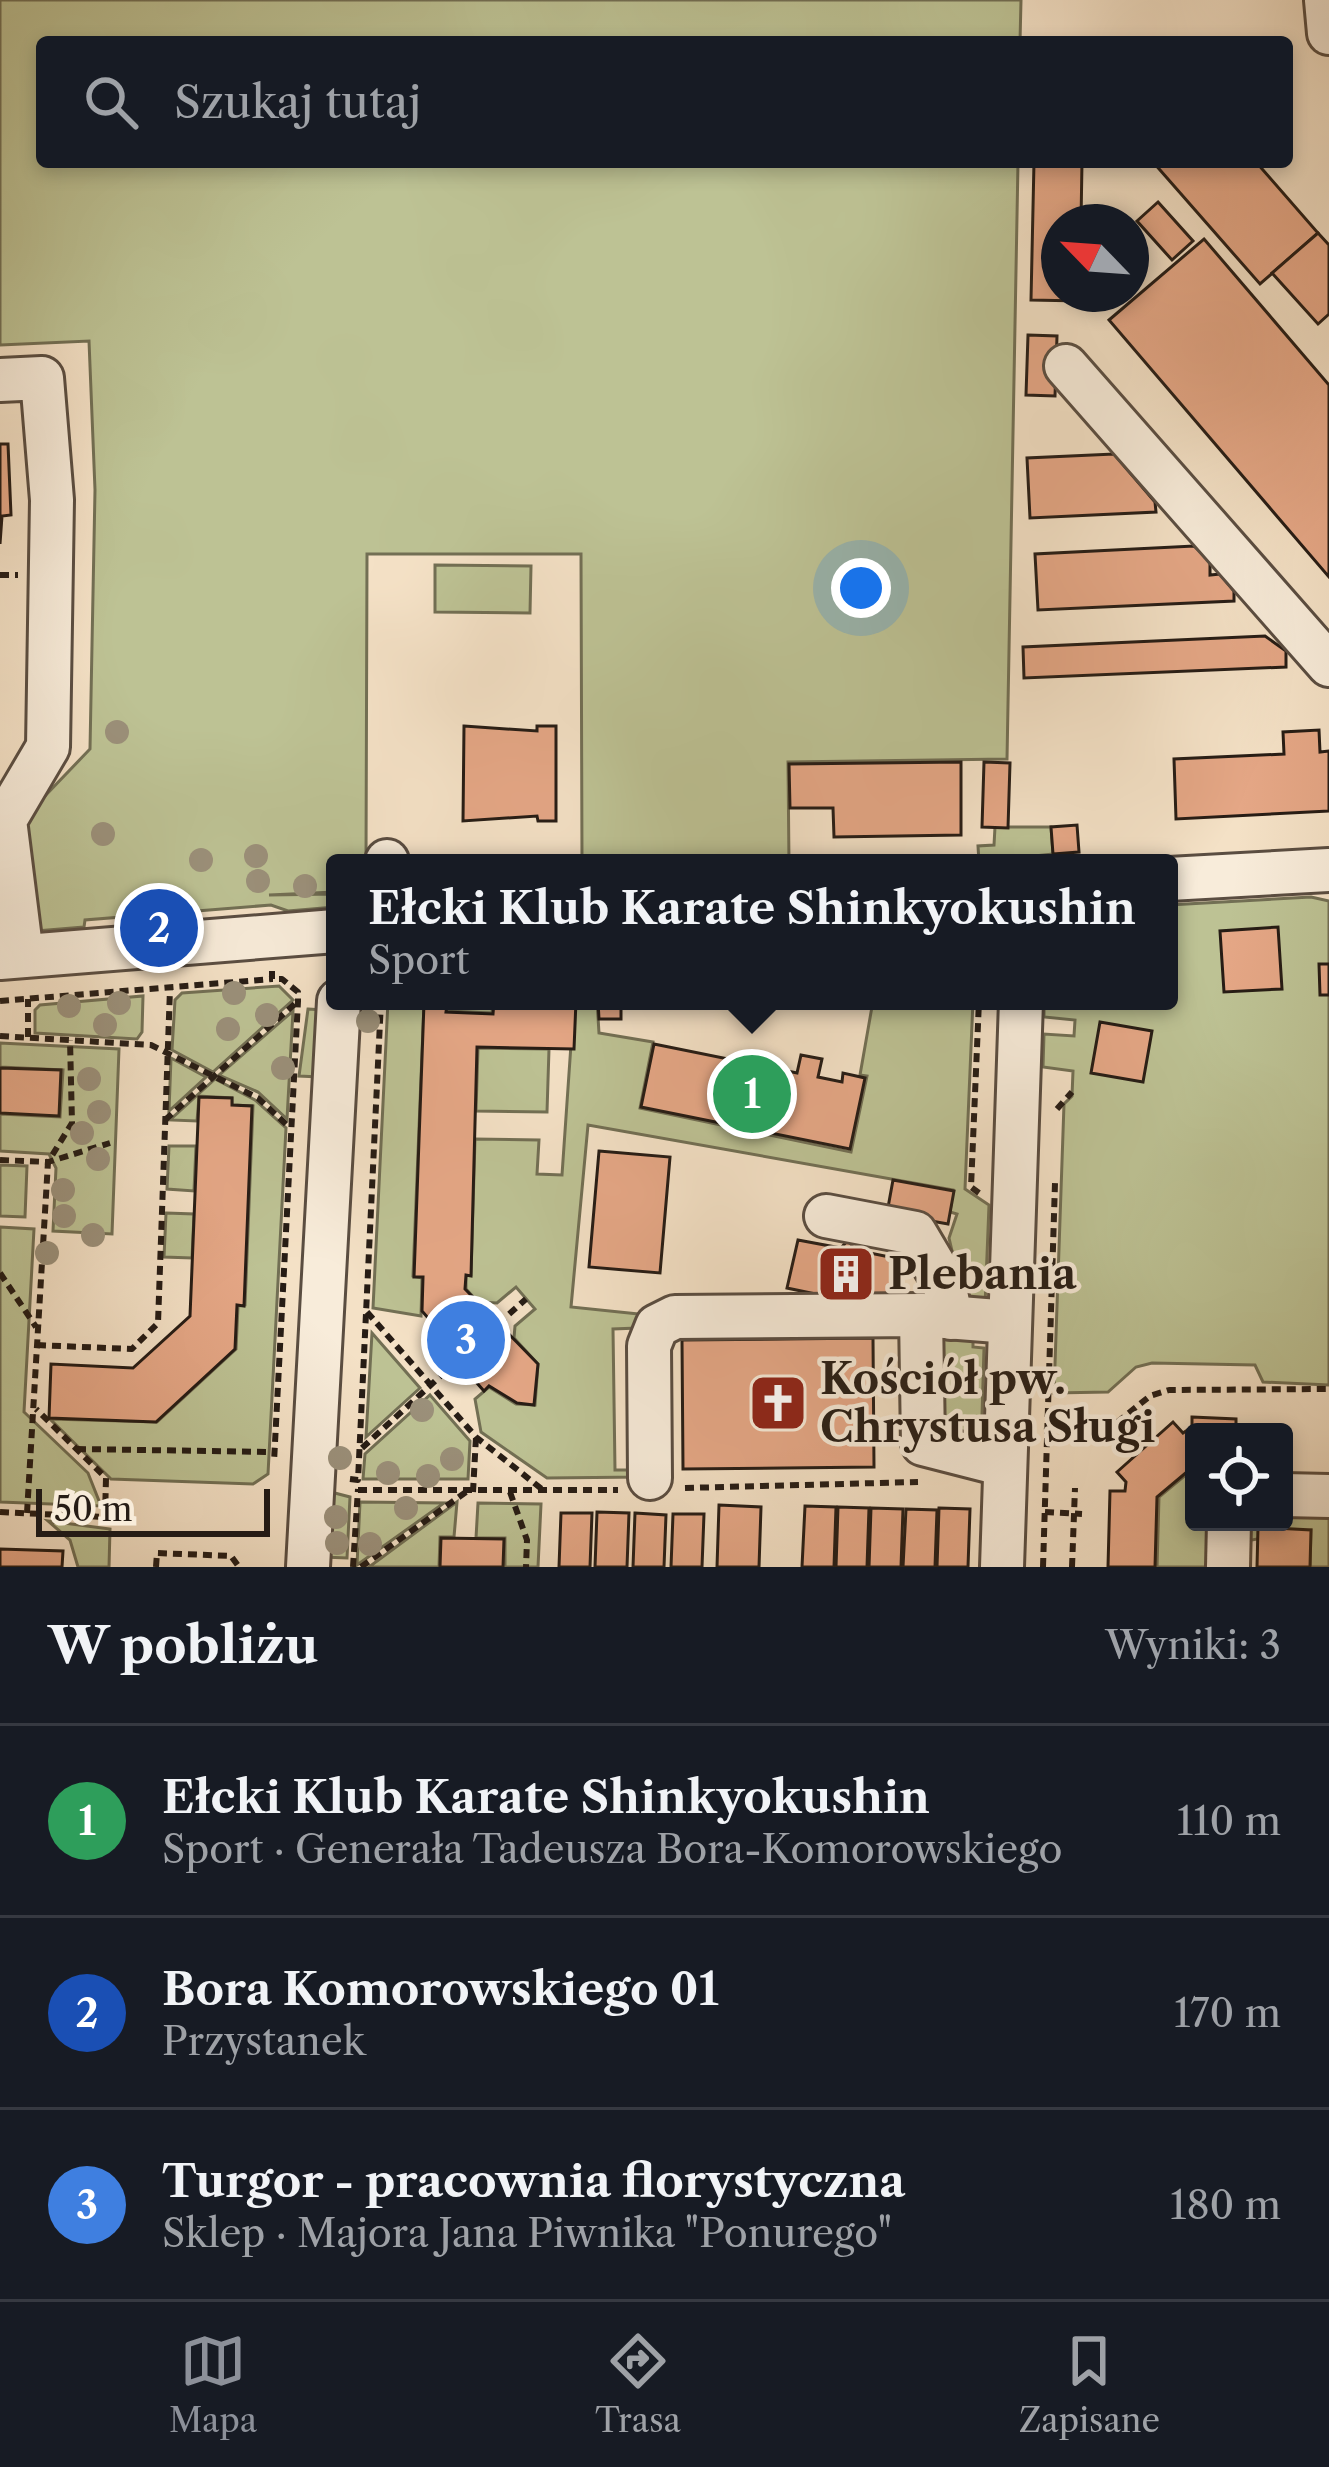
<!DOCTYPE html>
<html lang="pl">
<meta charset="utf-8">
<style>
body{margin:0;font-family:"Libre Caslon Text",serif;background:#20242c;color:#f1f3f6}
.controls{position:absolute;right:36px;bottom:36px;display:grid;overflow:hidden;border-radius:12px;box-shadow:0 6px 18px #0003}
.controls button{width:108px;height:108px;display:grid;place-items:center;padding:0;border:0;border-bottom:3px solid #363941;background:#171b24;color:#f1f3f6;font:60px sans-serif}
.compass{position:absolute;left:1041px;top:204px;width:108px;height:108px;border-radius:50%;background:#171b24;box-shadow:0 6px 18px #0003;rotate:295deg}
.scale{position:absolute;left:36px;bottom:30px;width:234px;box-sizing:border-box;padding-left:12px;border:6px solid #261c15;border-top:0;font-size:33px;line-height:42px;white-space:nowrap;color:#261c15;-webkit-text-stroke:9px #f8ecda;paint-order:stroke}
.you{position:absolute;left:861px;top:588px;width:42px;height:42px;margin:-30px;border:9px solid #fff;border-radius:50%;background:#1a73e8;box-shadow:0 0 0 18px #1a73e833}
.badge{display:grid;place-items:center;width:78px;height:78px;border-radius:50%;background:#8c9099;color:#fff;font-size:39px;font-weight:700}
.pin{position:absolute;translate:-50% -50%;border:6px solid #fff;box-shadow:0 3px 12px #0006}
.popup{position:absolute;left:326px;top:854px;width:852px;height:156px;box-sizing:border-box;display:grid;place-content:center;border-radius:12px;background:#171b24;filter:drop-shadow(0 3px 9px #0005);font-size:39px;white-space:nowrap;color:#9ea1a6}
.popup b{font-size:45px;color:#f1f3f6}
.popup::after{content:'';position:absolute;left:50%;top:100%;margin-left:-24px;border:24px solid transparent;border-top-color:#171b24}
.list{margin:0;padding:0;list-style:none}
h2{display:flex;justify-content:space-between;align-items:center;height:156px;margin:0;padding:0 48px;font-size:51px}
h2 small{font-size:39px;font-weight:400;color:#9ea1a6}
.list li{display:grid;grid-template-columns:78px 1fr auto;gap:36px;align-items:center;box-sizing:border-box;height:192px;padding:0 48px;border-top:3px solid #363941}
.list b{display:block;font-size:45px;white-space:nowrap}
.list p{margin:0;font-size:39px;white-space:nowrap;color:#9ea1a6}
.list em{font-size:39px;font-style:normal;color:#9ea1a6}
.icon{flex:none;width:66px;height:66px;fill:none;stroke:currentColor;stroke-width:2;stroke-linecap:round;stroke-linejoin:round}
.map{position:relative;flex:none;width:1329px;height:1567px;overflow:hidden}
.search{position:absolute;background:#171b24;box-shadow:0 6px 18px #0003;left:36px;right:36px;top:36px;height:132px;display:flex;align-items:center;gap:30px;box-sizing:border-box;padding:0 42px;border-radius:12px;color:#9ea1a6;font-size:45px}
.sheet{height:732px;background:#171b24}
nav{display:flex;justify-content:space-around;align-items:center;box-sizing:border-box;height:168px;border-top:3px solid #363941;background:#171b24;font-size:33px;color:#9ea1a6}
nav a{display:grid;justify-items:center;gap:6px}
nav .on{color:#8c9099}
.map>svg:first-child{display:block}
.green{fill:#bdc294;stroke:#726f54;stroke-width:3}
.building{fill:#e5a786;stroke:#261c15;stroke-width:3}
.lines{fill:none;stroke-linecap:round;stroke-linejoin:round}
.minor-casing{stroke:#5a4d41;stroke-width:48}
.path{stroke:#261c15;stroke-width:6;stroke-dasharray:9 6;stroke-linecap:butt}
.minor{stroke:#f8ecda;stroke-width:42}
.tree{fill:#9b907a}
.labels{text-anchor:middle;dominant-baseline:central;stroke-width:9;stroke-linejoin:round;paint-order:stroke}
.poi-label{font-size:42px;font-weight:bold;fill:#261c15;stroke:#f8ecda;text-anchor:start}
</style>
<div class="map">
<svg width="1329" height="1567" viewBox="0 0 1329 1567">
<rect width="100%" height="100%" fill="#f4e1c6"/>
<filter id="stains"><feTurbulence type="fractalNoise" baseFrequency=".00167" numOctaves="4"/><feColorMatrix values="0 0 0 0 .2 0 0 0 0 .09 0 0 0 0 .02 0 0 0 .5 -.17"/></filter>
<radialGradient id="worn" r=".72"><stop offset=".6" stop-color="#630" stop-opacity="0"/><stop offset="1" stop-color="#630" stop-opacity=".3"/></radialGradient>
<g class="green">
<polygon points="0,0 1021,0 1020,42 42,42 42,162 1018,162 1007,759 788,762 789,863 582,863 581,554 367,554 366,863 335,863 335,892 269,895 335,894 335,907 288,911 271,905 85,920 84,927 36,931 20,822 90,749 95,490 89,341 0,345"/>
<polygon points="435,565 531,566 530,613 435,612"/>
<polygon points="995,827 1051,827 1053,854 979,862 978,846 994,845"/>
<polygon points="1311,897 1329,901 1329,1385 1263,1382 1255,1365 1152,1363 1136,1367 1108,1392 1054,1393 1064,1104 1072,1096 1073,1071 1043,1067 1044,1034 1074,1036 1075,1020 1044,1017 1044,1001 1169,1001 1169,905"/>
<polygon points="279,986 293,1000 213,1072 172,1050 175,1000 182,993"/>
<polygon points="143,996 142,1032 137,1039 35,1033 35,1010 40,1005"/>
<polygon points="388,1001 493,1001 492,1013 447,1011 446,1004 424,1004 413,1276 422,1278 421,1316 373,1308"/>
<polygon points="574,1001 597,1001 599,1033 653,1042 640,1108 851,1152 867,1076 860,1075 873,1001 973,1001 965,1189 989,1205 985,1306 965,1306 949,1238 957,1214 950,1212 953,1190 588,1125 571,1307 648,1315 638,1328 613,1329 615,1470 640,1470 641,1477 547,1478 481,1432 475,1399 489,1387 516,1404 535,1405 538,1364 514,1338 515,1326 535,1309 516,1287 497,1303 478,1302 466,1289 466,1276 471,1275 475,1139 539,1140 537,1174 562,1175"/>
<polygon points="308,1009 323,1010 319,1077 299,1076"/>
<polygon points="293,1011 287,1119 258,1092 219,1075"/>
<polygon points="0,1043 119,1049 112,1234 53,1231 56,1168 49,1154 0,1151 0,1114 60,1117 63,1070 0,1067"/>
<polygon points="478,1048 549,1049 547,1112 476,1111"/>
<polygon points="171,1058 206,1077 169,1111"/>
<polygon points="215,1079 255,1100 286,1128 268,1474 253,1484 111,1479 50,1419 157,1422 236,1349 238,1306 245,1305 253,1106 232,1105 232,1098 199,1096 197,1121 170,1120"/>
<polygon points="169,1146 196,1146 194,1191 167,1189"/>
<polygon points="0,1165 27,1166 25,1217 0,1216"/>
<polygon points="166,1213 194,1214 192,1258 164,1257"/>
<polygon points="0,1227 34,1229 24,1412 88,1473 101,1506 0,1502"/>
<polygon points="372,1333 420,1388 366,1437"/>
<polygon points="973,1336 973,1347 984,1348 981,1450 942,1440 937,1337"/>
<polygon points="430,1395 470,1441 468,1479 363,1479 365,1454"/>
<polygon points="1194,1468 1194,1522 1212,1522 1210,1567 1157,1567 1159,1497"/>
<polygon points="327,1491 350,1497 347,1558 323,1557"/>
<polygon points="360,1502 444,1503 357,1565"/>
<polygon points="457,1502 454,1537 440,1537 439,1567 369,1567"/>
<polygon points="478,1503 541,1504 538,1567 505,1567 505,1538 476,1538"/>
<polygon points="1329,1507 1329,1567 1310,1567 1311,1530 1246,1541 1249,1522 1284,1522 1284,1512"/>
<polygon points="48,1521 110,1529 109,1567 78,1567 70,1540"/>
</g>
<g class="building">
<polygon points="1034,162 1082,162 1081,222 1059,222 1059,294 1080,294 1080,301 1031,300"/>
<polygon points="1153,162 1256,162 1318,233 1260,284"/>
<polygon points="1158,202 1193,241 1172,260 1137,221"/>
<polygon points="1318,233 1329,245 1329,314 1318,324 1272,273"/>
<polygon points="1204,239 1329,385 1329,577 1109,320"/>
<polygon points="1028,335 1057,336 1055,396 1026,395"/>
<polygon points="0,444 8,444 11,515 2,516 0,544"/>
<polygon points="1114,454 1155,502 1156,512 1030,518 1027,458"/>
<polygon points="1194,546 1210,561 1210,575 1220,574 1234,591 1234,601 1038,610 1035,554"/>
<polygon points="1265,636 1286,651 1286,667 1024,678 1023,647"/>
<polygon points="464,726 537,731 537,726 556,726 556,821 538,821 537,816 463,821"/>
<polygon points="1319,730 1320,752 1329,751 1329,811 1176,819 1174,759 1284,754 1283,732"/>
<polygon points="961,762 961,835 834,837 833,808 790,808 789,764"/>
<polygon points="984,762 1010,763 1008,828 982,827"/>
<polygon points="1077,825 1079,852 1053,854 1051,827"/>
<polygon points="1278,927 1282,989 1224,992 1220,931"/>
<polygon points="1319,964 1329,964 1329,995 1320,995"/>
<polygon points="494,1001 576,1001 574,1049 477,1047 471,1276 466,1275 465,1289 538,1364 534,1405 517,1403 489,1386 484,1391 430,1330 435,1326 422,1311 423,1277 414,1277 424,1003 447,1005 446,1012 493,1014"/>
<polygon points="598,1001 621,1001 621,1019 599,1019"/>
<polygon points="1100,1022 1152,1031 1143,1082 1091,1073"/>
<polygon points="654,1044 797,1073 801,1055 822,1059 818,1077 842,1082 843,1073 865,1078 850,1149 641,1107"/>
<polygon points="0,1068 61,1070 59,1116 0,1113"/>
<polygon points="199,1097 232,1098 232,1105 252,1106 244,1306 237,1305 235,1349 156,1422 49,1418 51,1364 133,1368 190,1316"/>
<polygon points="599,1151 670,1157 660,1273 589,1267"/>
<polygon points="893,1180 954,1191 948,1224 887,1213"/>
<polygon points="798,1240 841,1248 848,1240 855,1250 904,1260 894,1305 873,1306 787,1288"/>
<polygon points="873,1338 874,1467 683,1469 682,1340"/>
<polygon points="1192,1417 1236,1419 1236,1432 1194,1432 1194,1466 1157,1497 1155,1567 1108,1567 1110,1491 1125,1491 1126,1482 1117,1472 1173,1422 1183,1433 1192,1427"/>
<polygon points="719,1505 761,1507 759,1567 717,1567"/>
<polygon points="805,1506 836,1507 834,1567 802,1567"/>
<polygon points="838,1507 869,1508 867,1567 836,1567"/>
<polygon points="871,1508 903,1509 901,1567 869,1567"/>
<polygon points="939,1508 970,1509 968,1567 937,1567"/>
<polygon points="906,1509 937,1510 935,1567 903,1567"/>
<polygon points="597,1512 629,1513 627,1567 595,1567"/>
<polygon points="561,1513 592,1513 590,1567 559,1567"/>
<polygon points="635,1513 666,1515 664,1567 633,1567"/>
<polygon points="673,1514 704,1514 702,1567 671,1567"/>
<polygon points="1258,1527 1311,1530 1310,1567 1257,1567"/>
<polygon points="441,1538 504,1539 503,1567 440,1567"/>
<polygon points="0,1549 63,1551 62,1567 0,1567"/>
</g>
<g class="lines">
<g class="minor-casing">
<g id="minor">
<polyline points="1326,0 1329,33"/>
<polyline points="1066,366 1329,665"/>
<polyline points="0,380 42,378 52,500 48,747 5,820 22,956"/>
<polyline points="387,861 387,863"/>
<polyline points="1169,879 1329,870"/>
<polyline points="0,958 335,931"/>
<polyline points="826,1216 915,1233 944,1282 951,1318"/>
<polyline points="921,1315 923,1444 1005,1465"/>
<polyline points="650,1478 649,1346 657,1326 675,1317 921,1315 1010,1322"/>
<polyline points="1284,1495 1329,1496"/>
<polyline points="308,1567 339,1001"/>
<polyline points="1002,1567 1021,1001"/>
<polyline points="1228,1567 1229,1522"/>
</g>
</g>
<g class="path">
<polyline points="0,575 18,575"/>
<polyline points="1106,863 1138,861"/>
<polyline points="272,971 272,979 282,979 298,992 298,1001 274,1462"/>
<polyline points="0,1001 272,979"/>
<polyline points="0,1036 151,1045 258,1098 289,1127"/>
<polyline points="28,1037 28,999"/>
<polyline points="1057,1109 1072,1092"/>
<polyline points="165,1120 297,1002"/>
<polyline points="0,1160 48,1162 110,1143"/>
<polyline points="979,1193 971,1187 979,1001"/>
<polyline points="0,1273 36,1327"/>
<polyline points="367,1312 476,1437 543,1490"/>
<polyline points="498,1324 526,1299"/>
<polyline points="37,1345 132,1349 158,1323 170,989"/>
<polyline points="1044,1431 1110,1428 1150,1396 1169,1390 1329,1389"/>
<polyline points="362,1448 457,1361"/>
<polyline points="77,1449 274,1452"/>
<polyline points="350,1479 358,1480 381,1001"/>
<polyline points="685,1488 918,1482"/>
<polyline points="358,1490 618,1490"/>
<polyline points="473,1492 476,1437"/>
<polyline points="510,1492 527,1540 526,1567"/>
<polyline points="0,1512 105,1517 106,1478 36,1409"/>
<polyline points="1045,1512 1082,1514"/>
<polyline points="27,1513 48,1162 72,1123 70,1040"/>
<polyline points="156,1567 157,1553 231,1556 239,1567"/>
<polyline points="353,1567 358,1489"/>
<polyline points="361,1567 466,1492"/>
<polyline points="1043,1567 1055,1183"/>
<polyline points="1072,1567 1075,1488"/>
</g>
<use href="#minor" class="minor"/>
</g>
<g class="tree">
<circle cx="117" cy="732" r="12"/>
<circle cx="103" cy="834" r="12"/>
<circle cx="256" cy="856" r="12"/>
<circle cx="201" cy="860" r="12"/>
<circle cx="258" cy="881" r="12"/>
<circle cx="305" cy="886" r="12"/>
<circle cx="234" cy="993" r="12"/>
<circle cx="119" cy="1003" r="12"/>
<circle cx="69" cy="1006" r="12"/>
<circle cx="267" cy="1015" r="12"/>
<circle cx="368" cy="1021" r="12"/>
<circle cx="105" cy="1025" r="12"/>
<circle cx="228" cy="1029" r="12"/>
<circle cx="283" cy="1068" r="12"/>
<circle cx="89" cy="1079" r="12"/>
<circle cx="99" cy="1112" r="12"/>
<circle cx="82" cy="1133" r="12"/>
<circle cx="98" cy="1159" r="12"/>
<circle cx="63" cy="1190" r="12"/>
<circle cx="64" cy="1216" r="12"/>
<circle cx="93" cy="1235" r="12"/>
<circle cx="47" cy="1253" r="12"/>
<circle cx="422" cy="1410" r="12"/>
<circle cx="340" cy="1458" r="12"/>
<circle cx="452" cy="1459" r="12"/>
<circle cx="388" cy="1473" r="12"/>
<circle cx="428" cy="1476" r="12"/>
<circle cx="406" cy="1508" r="12"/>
<circle cx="336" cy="1517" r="12"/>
<circle cx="337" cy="1543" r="12"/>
<circle cx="370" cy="1544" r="12"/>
</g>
<defs>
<g id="building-square" transform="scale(3)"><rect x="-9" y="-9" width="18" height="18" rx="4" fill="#8f2418" stroke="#f8ecda"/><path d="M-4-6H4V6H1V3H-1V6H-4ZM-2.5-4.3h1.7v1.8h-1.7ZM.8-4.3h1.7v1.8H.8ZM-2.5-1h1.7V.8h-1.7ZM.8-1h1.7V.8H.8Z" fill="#fff"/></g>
<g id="church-square" transform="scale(3)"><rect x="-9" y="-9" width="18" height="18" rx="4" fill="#8f2418" stroke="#f8ecda"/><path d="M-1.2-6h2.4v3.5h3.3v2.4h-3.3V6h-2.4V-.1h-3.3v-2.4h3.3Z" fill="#fff"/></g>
</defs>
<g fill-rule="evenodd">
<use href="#building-square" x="846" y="1274"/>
<use href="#church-square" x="778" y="1403"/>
</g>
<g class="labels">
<g class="poi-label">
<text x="888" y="1274">Plebania</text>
<text x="820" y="1379">Kościół pw.<tspan x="820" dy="48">Chrystusa Sługi</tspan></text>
</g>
</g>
<rect width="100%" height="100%" filter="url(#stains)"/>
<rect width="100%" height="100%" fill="url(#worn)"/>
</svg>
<div class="controls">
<button><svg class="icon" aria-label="locate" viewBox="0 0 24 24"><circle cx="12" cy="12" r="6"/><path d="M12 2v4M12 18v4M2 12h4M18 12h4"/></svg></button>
</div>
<svg class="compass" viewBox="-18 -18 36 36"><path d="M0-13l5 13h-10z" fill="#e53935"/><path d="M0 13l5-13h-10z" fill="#9ea1a6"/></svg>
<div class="scale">50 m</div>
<div class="you"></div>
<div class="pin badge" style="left:752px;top:1094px;background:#2e9e5b">1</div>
<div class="popup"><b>Ełcki Klub Karate Shinkyokushin</b>Sport</div>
<div class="pin badge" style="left:159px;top:928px;background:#1a4fb4">2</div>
<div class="pin badge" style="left:466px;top:1340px;background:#3f7fe0">3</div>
<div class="search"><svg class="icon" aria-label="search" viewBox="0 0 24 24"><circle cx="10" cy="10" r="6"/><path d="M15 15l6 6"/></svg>Szukaj tutaj</div>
</div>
<section class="sheet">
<h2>W pobliżu<small>Wyniki: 3</small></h2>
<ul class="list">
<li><span class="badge" style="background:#2e9e5b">1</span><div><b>Ełcki Klub Karate Shinkyokushin</b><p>Sport · Generała Tadeusza Bora-Komorowskiego</p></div><em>110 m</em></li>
<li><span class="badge" style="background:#1a4fb4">2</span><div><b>Bora Komorowskiego 01</b><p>Przystanek</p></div><em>170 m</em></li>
<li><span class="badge" style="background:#3f7fe0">3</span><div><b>Turgor - pracownia florystyczna</b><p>Sklep · Majora Jana Piwnika &quot;Ponurego&quot;</p></div><em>180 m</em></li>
</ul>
</section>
<nav>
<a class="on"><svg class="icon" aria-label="map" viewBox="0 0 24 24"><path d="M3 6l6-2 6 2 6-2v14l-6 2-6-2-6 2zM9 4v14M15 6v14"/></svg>Mapa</a>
<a><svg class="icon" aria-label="directions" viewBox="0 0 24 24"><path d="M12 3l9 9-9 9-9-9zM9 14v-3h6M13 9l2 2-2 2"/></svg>Trasa</a>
<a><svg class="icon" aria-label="saved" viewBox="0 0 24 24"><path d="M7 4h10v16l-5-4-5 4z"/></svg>Zapisane</a>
</nav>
